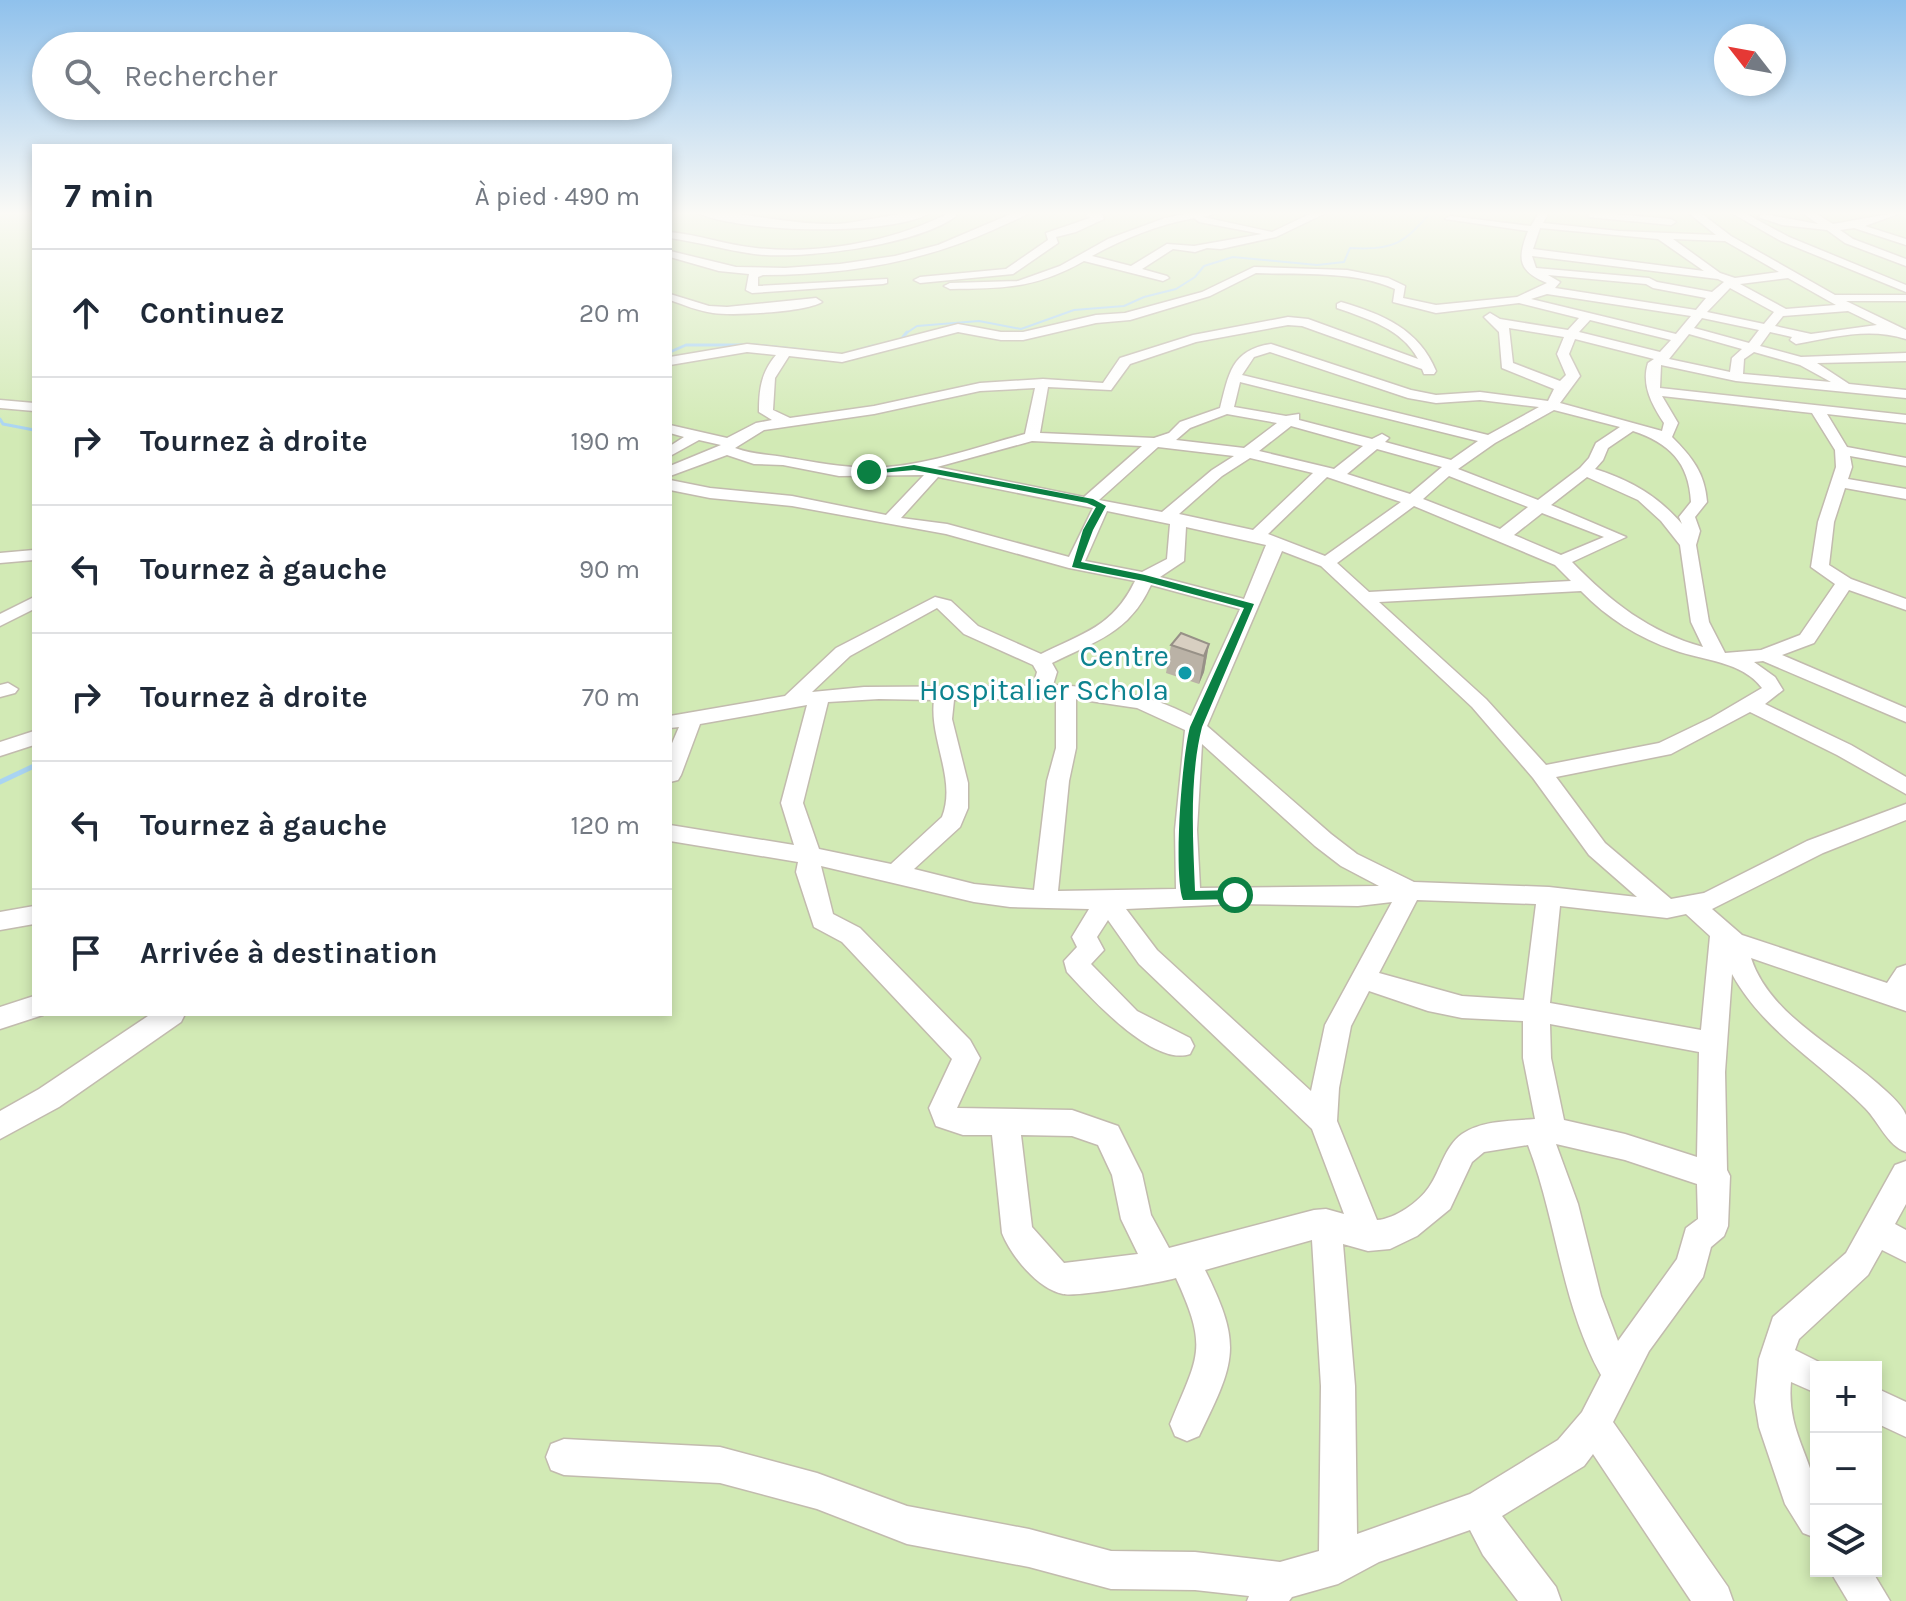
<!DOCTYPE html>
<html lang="fr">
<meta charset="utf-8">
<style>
body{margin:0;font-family:Karla,sans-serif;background:#f6f6f7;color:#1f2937}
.controls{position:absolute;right:24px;bottom:24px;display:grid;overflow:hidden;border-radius:0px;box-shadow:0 4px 12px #0003}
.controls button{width:72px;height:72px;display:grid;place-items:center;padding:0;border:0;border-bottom:2px solid #e0e1e3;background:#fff;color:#1f2937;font:40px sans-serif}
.compass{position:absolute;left:1714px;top:24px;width:72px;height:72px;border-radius:50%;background:#fff;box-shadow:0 4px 12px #0003;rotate:301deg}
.stop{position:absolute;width:24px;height:24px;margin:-18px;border:6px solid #0b8043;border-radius:50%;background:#fff}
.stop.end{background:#0b8043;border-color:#fff;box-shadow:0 2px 8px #0008}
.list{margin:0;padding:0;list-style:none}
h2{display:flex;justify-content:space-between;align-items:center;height:104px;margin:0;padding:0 32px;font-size:34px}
h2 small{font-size:26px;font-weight:400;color:#747a83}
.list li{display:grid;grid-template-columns:52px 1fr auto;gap:24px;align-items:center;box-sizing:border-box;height:128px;padding:0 32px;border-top:2px solid #e0e1e3}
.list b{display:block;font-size:30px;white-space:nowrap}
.list em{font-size:26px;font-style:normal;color:#747a83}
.icon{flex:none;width:44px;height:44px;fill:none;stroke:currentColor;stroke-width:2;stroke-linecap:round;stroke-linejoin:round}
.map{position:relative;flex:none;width:1906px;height:1601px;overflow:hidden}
.search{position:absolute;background:#fff;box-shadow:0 4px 12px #0003;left:32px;top:32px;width:640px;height:88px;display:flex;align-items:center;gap:20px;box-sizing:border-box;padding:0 28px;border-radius:44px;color:#747a83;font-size:30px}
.panel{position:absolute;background:#fff;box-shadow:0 4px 12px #0003;left:32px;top:144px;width:640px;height:872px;border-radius:0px}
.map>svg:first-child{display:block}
.green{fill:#d2eab5;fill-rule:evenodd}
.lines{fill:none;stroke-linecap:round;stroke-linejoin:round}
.stream-far2{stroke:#a9d4f2;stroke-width:2}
.stream-far1{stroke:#a9d4f2;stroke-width:3}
.stream{stroke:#a9d4f2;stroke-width:5}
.minor-casing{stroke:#c2bbae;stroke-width:3}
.minor{fill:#fff;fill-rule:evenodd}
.wall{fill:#bab2a6}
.shaded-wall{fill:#979187}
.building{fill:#d8cfc1;stroke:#979187;stroke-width:2}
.route{fill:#0b8043}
.culture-dot{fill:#0f9aa8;stroke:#fff;stroke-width:3}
.labels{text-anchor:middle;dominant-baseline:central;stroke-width:6;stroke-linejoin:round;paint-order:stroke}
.culture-label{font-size:30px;fill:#0d838f;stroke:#fff;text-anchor:end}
</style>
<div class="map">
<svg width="1906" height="1601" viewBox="0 0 1906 1601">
<rect width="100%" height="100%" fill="#f6f3ec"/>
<path class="green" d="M0,211H34V1014H670V211H1906V1601H0ZM1816,1367H1876V1571H1816Z"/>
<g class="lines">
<path class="stream-far2" d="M905,334L917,326L979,321L1021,329L1074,310L1124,306L1144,297L1176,289L1195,277L1204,266L1233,257L1317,265L1344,262L1350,248C1394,251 1404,243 1432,211"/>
<g class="stream-far1">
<polyline points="899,342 907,332"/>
<polyline points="754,345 803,350"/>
<polyline points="670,352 686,345 744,345"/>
<polyline points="852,352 873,346"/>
<polyline points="0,419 3,424 34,430"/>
</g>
<polyline class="stream" points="0,782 34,766"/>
<g class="minor-casing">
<g id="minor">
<path d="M693,211C742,211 789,225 837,224C860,223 915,208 930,213C889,237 735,233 693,211Z"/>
<path d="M941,211H952L956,216C919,245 802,260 754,254C726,250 698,242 670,238V232C699,235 727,245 756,248C817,255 890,242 945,215Z"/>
<path d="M1018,211H1032C1020,219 1005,224 993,230C920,263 842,275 763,275L758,277V286L887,279V283L883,284L752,293L746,290L749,274L719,271L670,257V251L736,267L785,268L840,264L895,256L938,245Z"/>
<polygon points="1092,211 1107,211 1102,214 1104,219 1076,232 1056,237 1058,243 1013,274 920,283 914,280 920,277 1006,269 1048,240 1046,233 1090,218 1086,215"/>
<path d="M1201,211H1224L1203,217L1272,232L1316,211H1330L1276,237L1221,249L1207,248L1195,252L1173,249L1142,269L1167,276L1169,278L1163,281L1084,261C1035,289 1004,288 950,289L944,286L950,283L1018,281L1060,266L1108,239L1165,218ZM1194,218L1199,222L1262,234L1194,246L1167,244L1131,266L1092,256C1124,238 1158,225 1194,218Z"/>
<path d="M1540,211H1550L1543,223L1619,231L1716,235L1686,211H1698L1731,236L1835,295H1906V301H1846L1906,330V339C1869,327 1834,337 1796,344L1790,340L1792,337L1770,332L1760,346L1801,357L1906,353V361L1817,363L1849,384L1906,390V398L1736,381L1661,365L1660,388L1906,415V423L1827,414L1847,447L1906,458V466L1850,456L1852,467L1848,479L1906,489V499L1845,488L1834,522L1829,565L1851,579L1906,599V610L1849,590L1814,643L1782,655L1906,708V722L1763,661L1754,662L1775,677L1783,690L1765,704L1851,745L1906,777V794L1837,755L1750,712L1671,754L1556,777L1605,843L1671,899L1704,893L1807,841L1906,804V820L1823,853L1712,909L1742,935L1887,983L1897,968L1906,965V1011L1751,958C1769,1014 1835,1046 1877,1083C1886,1091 1901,1103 1906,1115C1906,1125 1906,1142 1906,1152C1887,1145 1879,1122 1865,1108C1820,1062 1764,1032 1732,974L1725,1072L1727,1170L1730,1176L1728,1226L1724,1236L1711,1247L1703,1277L1649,1351L1613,1422L1728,1587L1733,1601H1691L1593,1454L1584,1466L1502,1516L1556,1587L1561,1601H1518L1483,1555L1470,1530L1379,1562L1338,1584L1292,1597L1289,1601H1247L1249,1596L1195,1590L1111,1589L1029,1567L907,1544L817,1509L720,1483L564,1475L551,1470L546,1457L551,1444L564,1439L720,1447L817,1473L907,1506L1029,1529L1111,1551L1195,1552L1280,1562L1319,1551L1321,1386L1312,1240L1205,1270C1243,1346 1235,1362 1199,1436L1187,1441L1175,1436L1170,1424C1198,1355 1209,1350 1176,1278C1158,1283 1078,1297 1063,1294C1038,1289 1011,1256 1002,1233L992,1135H963L936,1126L929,1108L952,1059L842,942L814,927L796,872L798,862L670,841V825L794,845L781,803L807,705L700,724L681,775L678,780L670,782V748L679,727L670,728V716L785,696L836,648L935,597L951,601L978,626L1041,654C1083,633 1113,627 1135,581L1069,568L946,534L792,506L710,498L670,490V480L710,488L792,496L886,515L924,475L839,476L783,465L754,464L727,455L670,476V466L721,445L699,440L670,456V446L684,437L670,433V425L727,438L756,423L772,420L759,412C759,389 761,373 776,355L747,352L670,365V357L747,344L842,354L958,324L1001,332H1023L1096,315L1125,313L1202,292L1254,267L1347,270L1388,278L1405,286L1403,298L1436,305L1517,297L1547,283C1518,271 1517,259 1528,231L1445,219L1450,216L1531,226ZM1540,228L1658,239L1704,271L1533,249ZM1673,239L1725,241L1779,272L1735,278L1720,273ZM1532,256L1718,279L1724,282L1712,292L1657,282L1649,278L1536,268ZM1256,273C1301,275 1353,270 1395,289L1393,302L1436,313L1519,303L1579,318L1568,330L1500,319L1490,313L1484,317L1499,332L1502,368L1554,389L1548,401L1480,392L1436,395L1411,390L1271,344C1231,350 1229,374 1220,408L1180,422L1169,433L1154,438L1040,433L1048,387L1111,390L1130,364L1196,342L1288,325L1302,326L1422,369L1424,374H1434L1436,371C1419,329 1382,314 1341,302L1337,304V308C1368,319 1402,329 1418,359L1308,319L1288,317L1193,335L1120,358L1103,383L1043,379L980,383L874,406L790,418L773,410L775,378L789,356L842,362L958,332L1001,340H1023L1096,323L1130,320L1210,296ZM1548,275L1646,284L1653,288L1706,298L1696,310L1555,288L1560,282ZM1788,278L1836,305L1786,309L1740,284ZM1730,288L1774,312L1764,324L1707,312ZM1547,294L1691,316L1676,334L1531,299ZM1848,311L1877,325L1811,334L1775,326L1783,316ZM1702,318L1759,330L1749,343L1694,328ZM1590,320L1671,340L1660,352L1579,332ZM1509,328L1564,337L1557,354L1566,375L1560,381L1513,363ZM1689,334L1742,349L1732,358L1730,372L1669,359ZM1575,339L1654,359L1648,363C1641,385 1652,405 1664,423L1662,431L1560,403L1580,376L1569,354ZM1270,352L1408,398L1436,403L1480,400L1539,407L1488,435L1242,375L1254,357ZM1754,352L1800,365L1831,382L1743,374L1744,359ZM1240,382L1478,441L1451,460L1385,442L1389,438L1382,434L1372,439L1299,420V414L1286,416L1234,407ZM1035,388L1025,434C980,446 934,463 887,467C854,470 821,463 789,458C770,454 754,455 735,448L764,430L874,414L980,391ZM1662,396L1812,413L1835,450L1836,467L1818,522L1811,567L1835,584L1800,635L1761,650L1725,653L1709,622L1696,545L1700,531L1695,517L1707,502C1705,473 1692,457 1672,437L1678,423ZM1554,410L1620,427L1596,443L1589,458L1580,468L1538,500L1458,469L1495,443ZM1227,414L1277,423L1244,448L1176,440L1190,428ZM1291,426L1363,446L1334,469L1259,451ZM1633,431C1669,443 1689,462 1691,502L1679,517L1682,524C1658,496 1630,480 1595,469L1603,460L1608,448ZM1032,441L1142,446L1084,497L937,467ZM1158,447L1234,456L1212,470L1162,512L1099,500ZM1377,449L1442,467L1410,494L1347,474ZM1250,458L1313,473L1253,530L1179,514L1222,476ZM1449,476L1528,507L1500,529L1423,499ZM938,477L1093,508L1069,557L947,524L901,518ZM1327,477L1401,502L1325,556L1268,534ZM1587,477L1638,500L1661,521L1680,545L1691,622L1703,647C1649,632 1611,602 1572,562L1626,537L1551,505ZM1414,506L1555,565L1571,581L1369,592L1337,563ZM1107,511L1170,524L1167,559L1142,572L1085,561ZM1542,513L1604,537L1561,555L1514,535ZM1186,527L1266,545L1244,599L1160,577L1184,561ZM1282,551L1321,566L1472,707L1533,778L1589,855L1637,897L1549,887L1414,882L1357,854L1331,834L1207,726ZM1151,585L1240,609L1191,716C1148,693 1100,687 1053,685L1057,672L1052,663C1096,641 1129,633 1151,585ZM1581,591C1607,618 1639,638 1674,650C1704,661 1742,661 1762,688L1711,718L1659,743L1546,765L1486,699L1379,602ZM937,608L964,634L1033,665L1037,672L1033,686L864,687L812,692L850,656ZM1056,698V748L1047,781L1034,890L974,884L914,869L960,827L968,808V783L952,719L954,700ZM879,699L934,700C929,739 957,780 942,817L891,864L819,849L803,803L828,702ZM1076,699L1137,708L1185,730L1175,830L1176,889L1058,891L1069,781L1076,748ZM1202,744L1315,846L1341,866L1379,886L1200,888L1197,830ZM821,866L974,902L1010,907L1089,909L1072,937L1077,947L1064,961L1067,972C1090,997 1153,1067 1190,1054L1194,1046L1190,1038L1137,1011L1091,964L1104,950L1097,937L1108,920L1139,964L1312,1129L1344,1214L1326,1209L1314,1210L1169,1248L1151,1215L1142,1174L1118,1126L1072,1110L957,1108L980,1058L970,1040L860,928L833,914ZM1417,900L1536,904L1524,1000L1462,996L1379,973ZM1392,902L1325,1025L1311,1091L1157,950L1126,909L1235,904L1358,906ZM1560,906L1667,918L1686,914L1710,936L1701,1030L1550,1003ZM1369,991L1428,1011L1462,1018L1523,1021V1058L1535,1119C1512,1121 1482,1120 1462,1134C1444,1147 1441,1170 1429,1187C1419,1202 1395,1219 1377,1220L1337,1121L1339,1088L1351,1026ZM1550,1024L1699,1052L1697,1157L1625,1134L1564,1120L1551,1058ZM1021,1135L1072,1136L1098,1145L1112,1175L1121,1219L1138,1254L1064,1263L1032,1227ZM1556,1144L1625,1160L1697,1184L1698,1219L1686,1228L1677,1259L1618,1341L1601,1296L1578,1204ZM1528,1145C1557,1221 1561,1303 1601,1375L1582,1412L1558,1440L1470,1494L1357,1534L1355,1386L1343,1244L1368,1251L1390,1249L1417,1236L1450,1209L1472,1162L1484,1152Z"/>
<polygon points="1728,211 1741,211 1789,237 1906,285 1906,292 1781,241"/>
<polygon points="1800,211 1812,211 1833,224 1906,211 1865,226 1906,239 1906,245 1854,228 1840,230 1853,239 1906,259 1906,266 1845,243 1827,230 1782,225 1758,217 1763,214 1818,224"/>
<polygon points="1591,212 1671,219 1676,222 1671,225 1588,217"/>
<path d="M670,294L709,306L727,307L816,298L822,302C806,312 735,316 713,313C698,311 684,305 670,300Z"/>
<polygon points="0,400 34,403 34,411 0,408"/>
<polygon points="34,550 34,560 0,563 0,553"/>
<polygon points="34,597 34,609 0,626 0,614"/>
<polygon points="8,683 18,689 15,693 0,697 0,685"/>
<polygon points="34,731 34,745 0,756 0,742"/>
<polygon points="34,906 34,924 0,930 0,912"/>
<polygon points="34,996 34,1014 43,1015 0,1029 0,1007"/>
<polygon points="151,1014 185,1014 181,1022 59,1107 0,1139 0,1111 39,1089"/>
<path d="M1906,1161V1204L1895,1224L1906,1230V1262L1882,1250L1868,1275L1799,1339L1795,1350L1829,1367H1816V1393L1791,1382C1787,1425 1806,1449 1816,1487C1820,1502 1816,1523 1816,1538L1803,1533L1785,1504L1759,1427L1755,1402L1759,1359L1773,1317L1846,1253L1895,1165Z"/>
<polygon points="1876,1388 1906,1402 1906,1437 1876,1423"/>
<polygon points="1830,1571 1872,1571 1890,1601 1848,1601"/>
</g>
</g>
<use href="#minor" class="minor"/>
</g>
<polygon class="wall" points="1209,644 1204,672 1199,684 1166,673 1171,645"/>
<polygon class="shaded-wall" points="1209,644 1204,672 1199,684 1204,656"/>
<polygon class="building" points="1181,633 1209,644 1204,656 1171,645"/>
<linearGradient id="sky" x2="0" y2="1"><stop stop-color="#8fc1ec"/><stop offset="0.49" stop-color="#fbfaf6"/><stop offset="1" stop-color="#fbfaf6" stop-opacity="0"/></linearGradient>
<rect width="1906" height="435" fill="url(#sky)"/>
<path class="route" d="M914,465L1093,499L1106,506L1093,530L1081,562L1145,575L1254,604L1202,727C1189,779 1193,838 1195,891L1235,890L1240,891V899L1183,900C1173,874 1182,756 1190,727L1244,608L1144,581L1072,567L1083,530L1096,507L1087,503L914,470L869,474L865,472Z"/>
<circle class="culture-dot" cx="1185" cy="673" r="8"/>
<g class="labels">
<g class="culture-label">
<text x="1169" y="656">Centre<tspan x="1169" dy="34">Hospitalier Schola</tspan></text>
</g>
</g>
</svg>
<div class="controls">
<button>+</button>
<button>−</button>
<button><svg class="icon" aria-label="layers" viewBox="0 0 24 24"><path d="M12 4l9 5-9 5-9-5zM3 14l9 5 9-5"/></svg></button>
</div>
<svg class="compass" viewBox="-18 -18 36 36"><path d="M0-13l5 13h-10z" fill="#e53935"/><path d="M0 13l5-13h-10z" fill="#747a83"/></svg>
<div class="stop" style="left:1235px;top:895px"></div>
<div class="stop end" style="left:869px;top:472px"></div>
<div class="search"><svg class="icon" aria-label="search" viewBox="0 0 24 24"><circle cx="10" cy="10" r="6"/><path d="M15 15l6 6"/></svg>Rechercher</div>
<section class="panel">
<h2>7 min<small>À pied · 490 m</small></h2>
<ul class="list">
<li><svg class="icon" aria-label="ahead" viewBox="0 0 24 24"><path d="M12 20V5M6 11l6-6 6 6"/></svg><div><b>Continuez</b></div><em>20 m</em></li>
<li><svg class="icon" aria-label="right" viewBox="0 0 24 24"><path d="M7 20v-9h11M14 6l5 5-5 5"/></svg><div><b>Tournez à droite</b></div><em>190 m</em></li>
<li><svg class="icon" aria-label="left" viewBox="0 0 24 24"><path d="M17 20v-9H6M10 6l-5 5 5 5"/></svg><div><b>Tournez à gauche</b></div><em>90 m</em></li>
<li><svg class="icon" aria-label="right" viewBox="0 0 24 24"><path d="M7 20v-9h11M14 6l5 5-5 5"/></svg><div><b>Tournez à droite</b></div><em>70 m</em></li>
<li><svg class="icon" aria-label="left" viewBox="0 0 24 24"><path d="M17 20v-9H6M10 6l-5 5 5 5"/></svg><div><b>Tournez à gauche</b></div><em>120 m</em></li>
<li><svg class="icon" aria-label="arrive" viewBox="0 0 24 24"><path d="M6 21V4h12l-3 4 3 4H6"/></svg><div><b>Arrivée à destination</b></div></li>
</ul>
</section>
</div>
